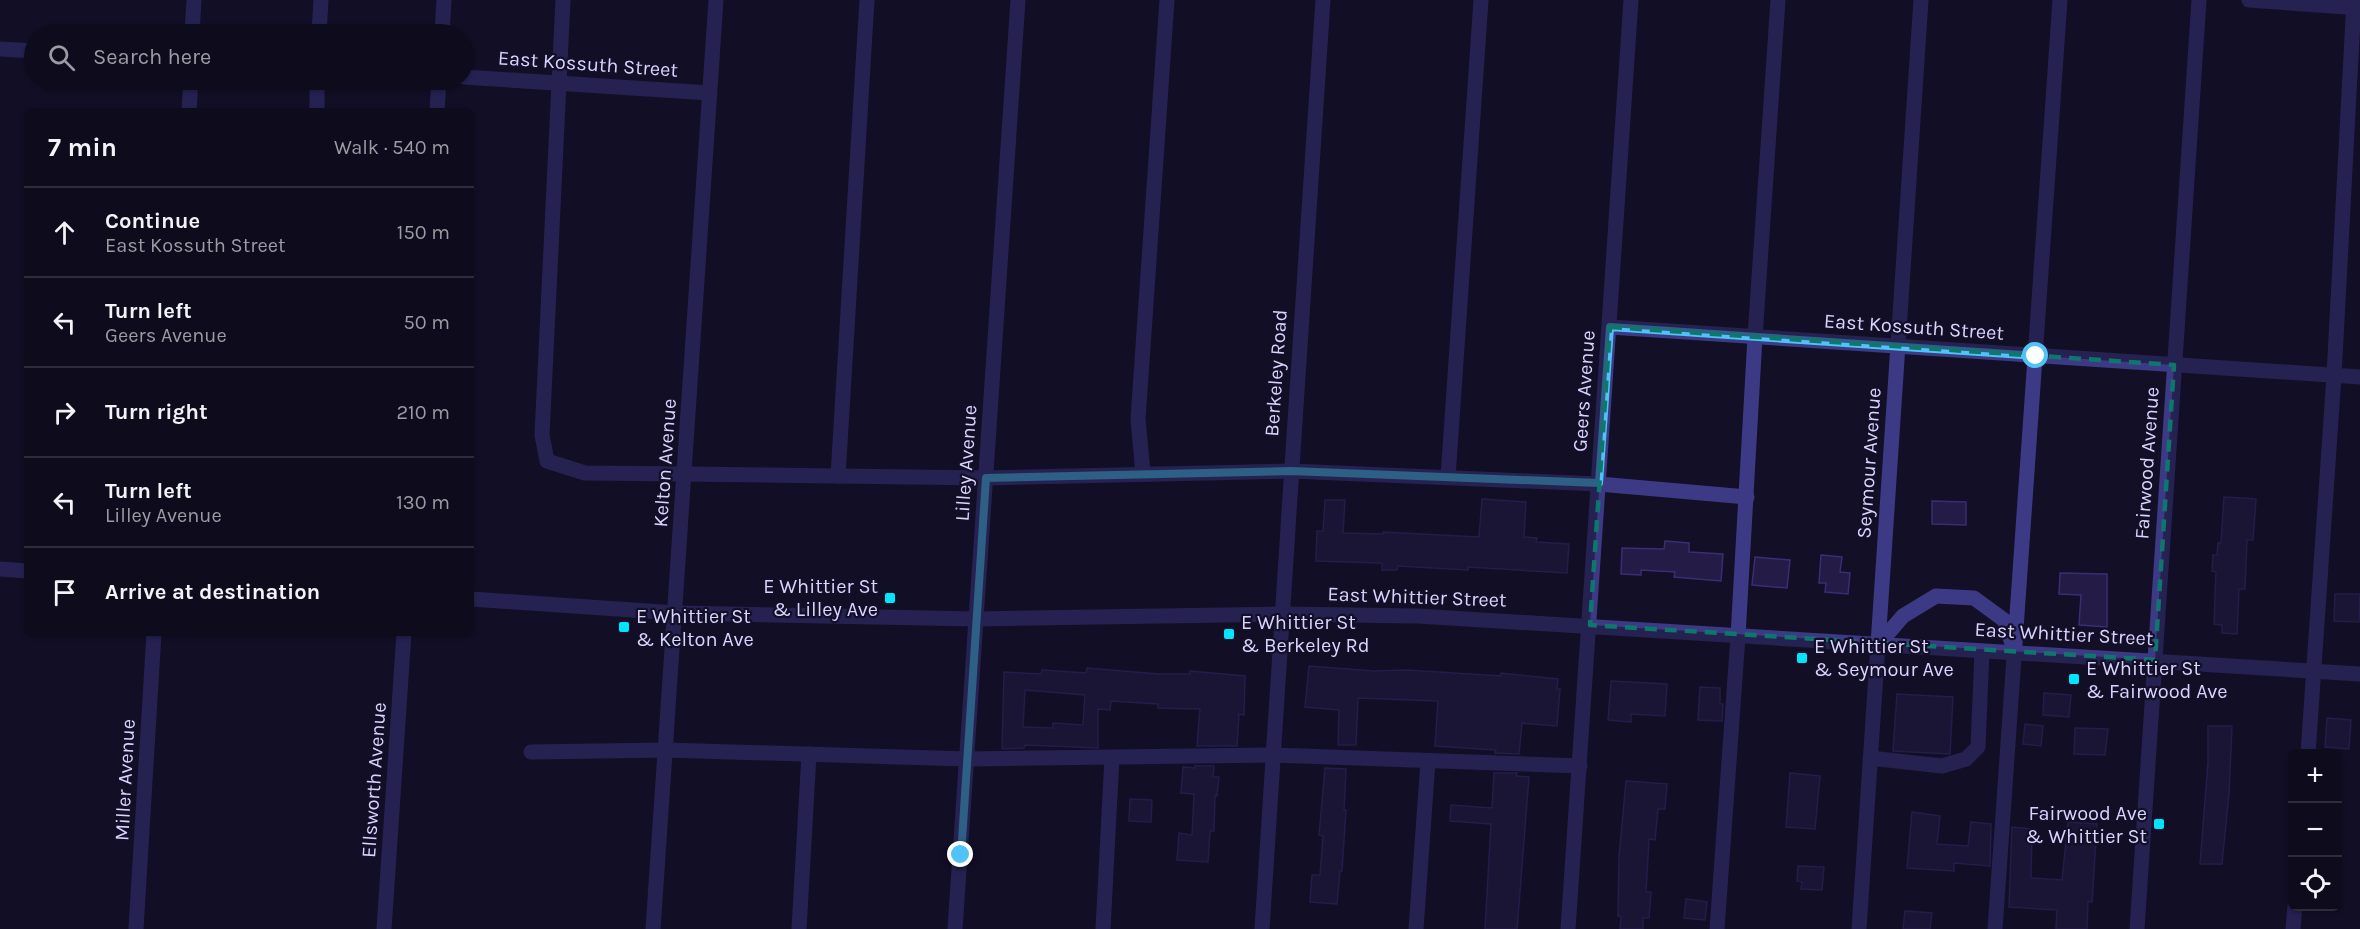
<!DOCTYPE html>
<meta charset="utf-8">
<style>
body{margin:0;font-family:Karla,sans-serif;background:#1c1929;color:#f1f3f6}
.controls{position:absolute;right:18px;bottom:18px;display:grid;overflow:hidden;border-radius:9px;box-shadow:0 2px 4px #0004}
.controls button{width:54px;height:54px;display:grid;place-items:center;padding:0;border:0;border-bottom:2px solid #2e2b3b;background:#0e0b1c;color:#f1f3f6;font:30px sans-serif}
.stop{position:absolute;width:18px;height:18px;margin:-14px;border:4px solid #4fc3f7;border-radius:50%;background:#fff}
.stop.end{background:#4fc3f7;border-color:#fff;box-shadow:0 2px 6px #0008}
.list{margin:0;padding:0;list-style:none}
h2{display:flex;justify-content:space-between;align-items:center;height:78px;margin:0;padding:0 24px;font-size:26px}
h2 small{font-size:20px;font-weight:400;color:#9b9ba3}
.list li{display:grid;grid-template-columns:39px 1fr auto;gap:18px;align-items:center;box-sizing:border-box;height:90px;padding:0 24px;border-top:2px solid #2e2b3b}
.list b{display:block;font-size:22px;white-space:nowrap}
.list p{margin:0;font-size:20px;white-space:nowrap;color:#9b9ba3}
.list em{font-size:20px;font-style:normal;color:#9b9ba3}
.icon{flex:none;width:33px;height:33px;fill:none;stroke:currentColor;stroke-width:2;stroke-linecap:round;stroke-linejoin:round}
.map{position:relative;flex:none;width:2360px;height:929px;overflow:hidden}
.search{position:absolute;background:#0e0b1c;box-shadow:0 2px 4px #0004;left:24px;top:24px;width:450px;height:66px;display:flex;align-items:center;gap:15px;box-sizing:border-box;padding:0 21px;border-radius:33px;color:#9b9ba3;font-size:22px}
.panel{position:absolute;background:#0e0b1c;box-shadow:0 2px 4px #0004;left:24px;top:108px;width:450px;height:528px;border-radius:9px}
.map>svg:first-child{display:block}
.building{fill:#241b47;stroke:#3b2d73;stroke-width:1.5;fill-rule:evenodd}
.lines{fill:none;stroke-linecap:round;stroke-linejoin:round}
.minor{stroke:#3d3a85;stroke-width:15}
.route{stroke:#4fc3f7;stroke-width:8}
.marked{fill:none;stroke:#0f766e;stroke-width:4.5;stroke-dasharray:12 8;stroke-linejoin:round}
.poi-dot{fill:#00e5ff;stroke:#130f26;stroke-width:2}
.labels{text-anchor:middle;dominant-baseline:central;stroke-width:4.5;stroke-linejoin:round;paint-order:stroke}
.street-label{font-size:20px;fill:#d9d4ff;stroke:#130f26}
.poi-label{font-size:20px;fill:#d9d4ff;stroke:#130f26;text-anchor:start}
</style>
<div class="map">
<svg width="2360" height="929" viewBox="0 0 2360 929">
<rect width="100%" height="100%" fill="#130f26"/>
<g class="building">
<polygon points="2224,497 2256,499 2253,540 2247,540 2245,589 2239,589 2237,634 2222,633 2222,625 2214,624 2216,572 2212,571 2213,555 2217,555 2218,543 2221,543"/>
<polygon points="1482,499 1526,502 1524,537 1537,538 1536,542 1569,544 1567,573 1468,567 1468,570 1398,566 1397,570 1382,570 1382,563 1316,561 1317,531 1323,531 1325,500 1345,500 1343,533 1383,534 1383,532 1479,537"/>
<polygon points="1932,501 1966,502 1966,525 1932,524"/>
<polygon points="1665,541 1689,543 1689,552 1723,554 1721,581 1674,577 1675,572 1641,570 1641,575 1621,574 1622,548 1664,549"/>
<polygon points="1821,555 1842,557 1840,572 1850,573 1848,594 1825,592 1826,583 1819,583"/>
<polygon points="1755,557 1790,560 1787,588 1752,585"/>
<polygon points="2060,573 2107,574 2107,627 2079,625 2081,595 2059,594"/>
<polygon points="2335,594 2360,594 2359,622 2334,621"/>
<polygon points="1309,666 1374,671 1407,670 1501,676 1501,673 1558,679 1557,689 1560,689 1557,726 1522,723 1519,754 1495,753 1496,750 1435,746 1438,701 1358,698 1356,745 1338,745 1339,710 1305,707"/>
<path d="M1087,668L1159,674H1190V671L1245,676L1244,715L1239,714L1237,746H1197L1200,709L1158,708V704L1111,701L1110,710L1098,709V748L1025,745L1024,748L1002,749L1004,672L1041,674L1042,670L1086,673ZM1025,690L1085,695L1083,725L1053,723V728L1023,727Z"/>
<polygon points="1611,681 1667,684 1665,716 1631,714 1631,722 1608,720"/>
<polygon points="1700,687 1720,688 1720,704 1723,704 1722,721 1698,720"/>
<polygon points="2044,693 2071,695 2069,717 2043,715"/>
<polygon points="1897,694 1953,697 1950,754 1893,751"/>
<polygon points="2327,718 2351,720 2349,749 2325,747"/>
<polygon points="2025,724 2043,726 2041,746 2023,744"/>
<polygon points="2208,726 2232,726 2229,794 2222,864 2200,864 2208,762"/>
<polygon points="2075,728 2108,729 2105,755 2074,754"/>
<polygon points="1195,766 1214,766 1213,777 1219,777 1217,796 1215,795 1214,831 1210,831 1208,862 1177,860 1179,833 1192,835 1194,794 1181,793 1183,767 1195,768"/>
<polygon points="1325,768 1346,769 1344,810 1346,810 1342,871 1340,871 1337,904 1310,902 1312,875 1320,875 1323,836 1319,835"/>
<polygon points="1494,773 1517,773 1516,776 1529,777 1517,929 1485,929 1491,824 1450,821 1451,805 1492,808"/>
<polygon points="1790,773 1820,776 1815,829 1786,827"/>
<polygon points="1626,781 1667,784 1665,809 1658,809 1655,840 1649,839 1646,892 1651,892 1649,918 1643,918 1643,929 1620,929 1621,917 1618,916 1619,857"/>
<polygon points="1130,799 1152,800 1151,822 1129,821"/>
<polygon points="1912,812 1940,816 1937,844 1968,846 1971,822 1991,824 1990,866 1954,863 1954,871 1907,868"/>
<polygon points="2068,822 2097,824 2092,902 2088,901 2087,929 2056,929 2057,910 2009,907 2012,827 2032,829 2031,878 2062,880"/>
<polygon points="1798,866 1824,867 1822,890 1801,889 1802,882 1797,881"/>
<polygon points="1686,899 1707,902 1705,920 1684,918"/>
<polygon points="1905,911 1932,913 1930,929 1903,929"/>
</g>
<g class="lines">
<g class="minor">
<polyline points="563,0 542,435 547,461 585,473 685,474 986,478 1291,471 1599,484 1747,497"/>
<polyline points="2249,0 2360,8"/>
<polyline points="192,34 194,0"/>
<polyline points="319,34 321,0"/>
<polyline points="442,34 444,0"/>
<polyline points="0,49 34,51"/>
<polyline points="464,77 710,93"/>
<polyline points="189,111 191,80"/>
<polyline points="317,111 317,80"/>
<polyline points="437,111 439,80"/>
<polyline points="1610,327 2360,377"/>
<polyline points="1143,474 1138,419 1167,0"/>
<polyline points="838,476 867,0"/>
<polyline points="1448,477 1481,0"/>
<polyline points="0,569 27,571"/>
<polyline points="471,599 676,613 977,619 1283,614 1418,616 2360,674"/>
<polyline points="1878,645 1903,616 1936,596 1974,598 2004,620 2013,646"/>
<polyline points="531,752 666,750 967,759 1273,755 1580,766"/>
<polyline points="2308,754 2334,376 2354,0"/>
<polyline points="1870,758 1942,766 1966,759 1978,747 1982,651"/>
<polyline points="136,929 154,633"/>
<polyline points="384,929 404,633"/>
<polyline points="653,929 716,0"/>
<polyline points="799,929 809,754"/>
<polyline points="955,929 1018,0"/>
<polyline points="1103,929 1112,757"/>
<path d="M1262,929C1282,619 1302,310 1323,0"/>
<polyline points="1416,929 1428,761"/>
<polyline points="1568,929 1631,0"/>
<polyline points="1717,929 1738,636 1755,337 1778,0"/>
<polyline points="1859,929 1921,0"/>
<polyline points="1995,929 2060,0"/>
<polyline points="2137,929 2199,0"/>
<polyline points="2293,929 2295,906"/>
</g>
</g>
<g class="lines">
<polyline class="route" points="961,855 986,478 1291,471 1599,483 1610,327 2036,356"/>
</g>
<path d="M0 0H2360V929H0ZM1610,327L2174,365L2155,660L1590,625Z" fill="#130f26" fill-opacity=".55" fill-rule="evenodd"/>
<path class="marked" d="M1610,327L2174,365L2155,660L1590,625Z"/>
<g class="poi-dot">
<rect x="884" y="592" width="12" height="12" rx="3"/>
<rect x="618" y="621" width="12" height="12" rx="3"/>
<rect x="1223" y="628" width="12" height="12" rx="3"/>
<rect x="1796" y="652" width="12" height="12" rx="3"/>
<rect x="2068" y="673" width="12" height="12" rx="3"/>
<rect x="2153" y="818" width="12" height="12" rx="3"/>
</g>
<g class="labels">
<g class="street-label">
<text transform="translate(588 64) rotate(4)">East Kossuth Street</text>
<text transform="translate(1914 327) rotate(4)">East Kossuth Street</text>
<text transform="translate(1276 373) rotate(-86)">Berkeley Road</text>
<text transform="translate(1584 391) rotate(-86)">Geers Avenue</text>
<text transform="translate(665 463) rotate(-86)">Kelton Avenue</text>
<text transform="translate(966 463) rotate(-86)">Lilley Avenue</text>
<text transform="translate(1869 463) rotate(-86)">Seymour Avenue</text>
<text transform="translate(2147 463) rotate(-86)">Fairwood Avenue</text>
<text transform="translate(1417 597) rotate(2)">East Whittier Street</text>
<text transform="translate(2064 634) rotate(3)">East Whittier Street</text>
<text transform="translate(125 780) rotate(-87)">Miller Avenue</text>
<text transform="translate(374 780) rotate(-86)">Ellsworth Avenue</text>
</g>
<g class="poi-label">
<text x="878" y="586" text-anchor="end">E Whittier St<tspan x="878" dy="23">&amp; Lilley Ave</tspan></text>
<text x="636" y="616">E Whittier St<tspan x="636" dy="23">&amp; Kelton Ave</tspan></text>
<text x="1241" y="622">E Whittier St<tspan x="1241" dy="23">&amp; Berkeley Rd</tspan></text>
<text x="1814" y="646">E Whittier St<tspan x="1814" dy="23">&amp; Seymour Ave</tspan></text>
<text x="2086" y="668">E Whittier St<tspan x="2086" dy="23">&amp; Fairwood Ave</tspan></text>
<text x="2147" y="813" text-anchor="end">Fairwood Ave<tspan x="2147" dy="23">&amp; Whittier St</tspan></text>
</g>
</g>
</svg>
<div class="controls">
<button>+</button>
<button>−</button>
<button><svg class="icon" aria-label="locate" viewBox="0 0 24 24"><circle cx="12" cy="12" r="6"/><path d="M12 2v4M12 18v4M2 12h4M18 12h4"/></svg></button>
</div>
<div class="stop" style="left:2036px;top:356px"></div>
<div class="stop end" style="left:961px;top:855px"></div>
<div class="search"><svg class="icon" aria-label="search" viewBox="0 0 24 24"><circle cx="10" cy="10" r="6"/><path d="M15 15l6 6"/></svg>Search here</div>
<section class="panel">
<h2>7 min<small>Walk · 540 m</small></h2>
<ul class="list">
<li><svg class="icon" aria-label="ahead" viewBox="0 0 24 24"><path d="M12 20V5M6 11l6-6 6 6"/></svg><div><b>Continue</b><p>East Kossuth Street</p></div><em>150 m</em></li>
<li><svg class="icon" aria-label="left" viewBox="0 0 24 24"><path d="M17 20v-9H6M10 6l-5 5 5 5"/></svg><div><b>Turn left</b><p>Geers Avenue</p></div><em>50 m</em></li>
<li><svg class="icon" aria-label="right" viewBox="0 0 24 24"><path d="M7 20v-9h11M14 6l5 5-5 5"/></svg><div><b>Turn right</b></div><em>210 m</em></li>
<li><svg class="icon" aria-label="left" viewBox="0 0 24 24"><path d="M17 20v-9H6M10 6l-5 5 5 5"/></svg><div><b>Turn left</b><p>Lilley Avenue</p></div><em>130 m</em></li>
<li><svg class="icon" aria-label="arrive" viewBox="0 0 24 24"><path d="M6 21V4h12l-3 4 3 4H6"/></svg><div><b>Arrive at destination</b></div></li>
</ul>
</section>
</div>
